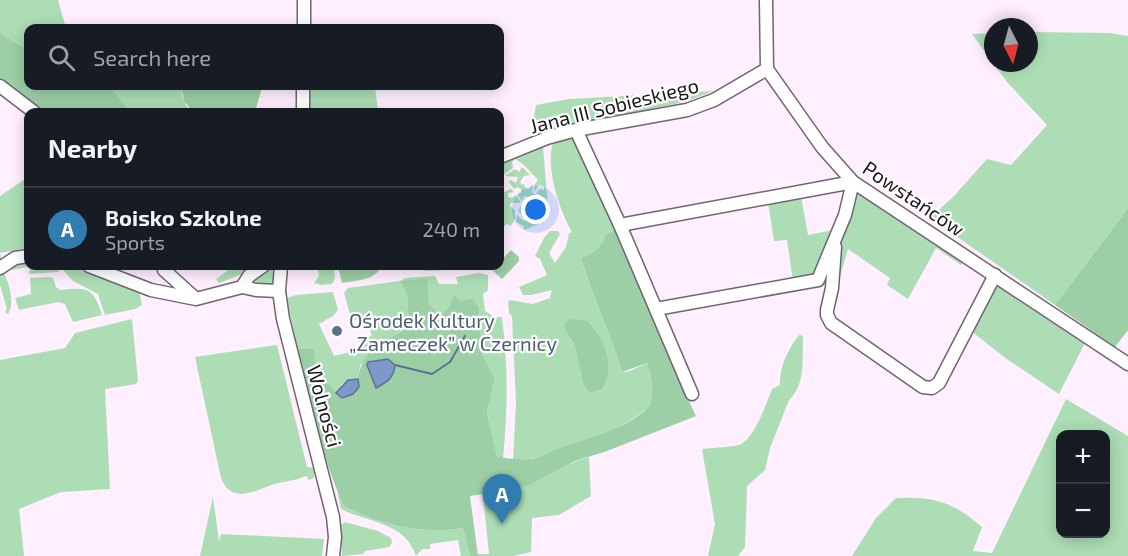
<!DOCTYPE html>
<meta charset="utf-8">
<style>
body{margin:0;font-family:"Exo 2",sans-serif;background:#20242c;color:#f1f3f6}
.controls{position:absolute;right:18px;bottom:18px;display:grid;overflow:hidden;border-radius:12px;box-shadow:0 3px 15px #0003}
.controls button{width:54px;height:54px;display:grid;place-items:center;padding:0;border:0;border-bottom:2px solid #363941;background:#171b24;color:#f1f3f6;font:30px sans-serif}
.compass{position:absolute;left:984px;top:18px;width:54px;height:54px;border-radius:50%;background:#171b24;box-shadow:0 3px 15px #0003;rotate:174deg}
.you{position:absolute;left:536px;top:210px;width:21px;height:21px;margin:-15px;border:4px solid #fff;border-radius:50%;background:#1a73e8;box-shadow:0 0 0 9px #1a73e833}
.badge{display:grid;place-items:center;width:39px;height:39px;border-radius:50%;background:#317db0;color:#fff;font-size:20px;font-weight:700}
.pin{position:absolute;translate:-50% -50px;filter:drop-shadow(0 2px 3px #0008)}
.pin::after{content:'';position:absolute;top:32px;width:21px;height:18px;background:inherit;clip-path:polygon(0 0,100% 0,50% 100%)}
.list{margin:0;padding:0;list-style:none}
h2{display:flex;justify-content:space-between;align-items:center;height:78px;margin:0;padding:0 24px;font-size:26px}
h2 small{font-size:20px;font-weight:400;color:#9ea1a6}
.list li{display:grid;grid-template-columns:39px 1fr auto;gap:18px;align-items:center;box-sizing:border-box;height:84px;padding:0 24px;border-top:2px solid #363941}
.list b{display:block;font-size:22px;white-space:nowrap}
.list p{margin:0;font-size:20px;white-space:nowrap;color:#9ea1a6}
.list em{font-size:20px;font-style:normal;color:#9ea1a6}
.icon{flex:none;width:33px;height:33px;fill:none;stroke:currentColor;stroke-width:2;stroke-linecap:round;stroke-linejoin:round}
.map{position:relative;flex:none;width:1128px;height:556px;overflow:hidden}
.search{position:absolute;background:#171b24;box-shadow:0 3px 15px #0003;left:24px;top:24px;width:480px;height:66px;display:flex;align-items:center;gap:15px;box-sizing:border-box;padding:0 21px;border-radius:12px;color:#9ea1a6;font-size:22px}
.panel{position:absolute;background:#171b24;box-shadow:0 3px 15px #0003;left:24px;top:108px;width:480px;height:162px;border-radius:12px}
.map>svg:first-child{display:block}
.green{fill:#acddb5;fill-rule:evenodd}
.forest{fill:#9ccfa6}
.water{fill:#7c99c9;stroke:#5f7295;stroke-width:1.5}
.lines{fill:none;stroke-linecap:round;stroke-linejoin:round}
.stream{stroke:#5f7295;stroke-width:2}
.minor-casing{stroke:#716472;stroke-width:15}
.minor{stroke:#fff;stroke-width:12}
.service-dot{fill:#5c6f8a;stroke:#fff;stroke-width:2}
.labels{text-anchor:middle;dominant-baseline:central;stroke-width:4.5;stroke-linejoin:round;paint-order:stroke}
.street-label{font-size:20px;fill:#1c171c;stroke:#fff}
.service-label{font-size:20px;fill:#4e5e75;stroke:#fff;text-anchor:start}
</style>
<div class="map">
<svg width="1128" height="556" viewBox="0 0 1128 556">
<rect width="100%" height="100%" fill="#ffefff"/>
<g class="green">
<polygon points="0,0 58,0 66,28 28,28 28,50 0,33"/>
<polygon points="1029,32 1109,33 1128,36 1128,208 1055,305 930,218 953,197 987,159 1011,165 1047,125 1007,82 993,63 1029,63"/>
<polygon points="993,33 993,63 972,34"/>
<polygon points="106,86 181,86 182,96 189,112 131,112 113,90"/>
<polygon points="307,86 375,86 378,112 307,112"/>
<polygon points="714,91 684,102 531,134 536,105 569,99"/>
<path d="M573,135L618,229L595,252L581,260C593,298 611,334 622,372L630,371L647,363C651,375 657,392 650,404C640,423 563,450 541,457C532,459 522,459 513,461L516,403L512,316L509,313L508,302L510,300L533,304L550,298L552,290L531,295H523L519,287L547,275L540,259L535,256L544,238L550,231H558L560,234L549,253L555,263L566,247L569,233L572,232C559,210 544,164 554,140Z"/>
<polygon points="543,146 548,208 540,195 536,193 540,189 544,190 544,187 539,185 534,192 534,186 538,180 523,164 515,159 512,162 513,168 501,176 500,161"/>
<polygon points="522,167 530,175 524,176 520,182 522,185 524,184 526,189 529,189 533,184 532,192 536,195 538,201 535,207 527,196 523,197 522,201 517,194 521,193 521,189 517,187 514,189 508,181 511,180 516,183 518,177 505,176 515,169 519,172"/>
<polygon points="28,177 28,248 0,253 2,261 0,263 0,196"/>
<polygon points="856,188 965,259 961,265 936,248 908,299 887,285 890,278 848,249 839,280 836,279 839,239"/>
<polygon points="511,189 514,192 508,193 508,197 512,198 516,195 521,203 511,203 510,206 515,210 515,219 511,226 507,224 505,226 502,223 504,220 500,213 504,202 500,194"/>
<polygon points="801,196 808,235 834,230 816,276 793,281 787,240 774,241 768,202"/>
<polygon points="521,206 528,207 532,219 536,217 538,210 545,215 543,222 524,230 524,226 516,222 517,215 524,221 528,219 518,211"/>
<polygon points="28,259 28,266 58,266 59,272 29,274 30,269 27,267 12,270 10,268 11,265"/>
<polygon points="62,266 82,266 139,290 142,305 135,309 105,315 98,294 73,281 62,269"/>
<polygon points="234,266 250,266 247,272 219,283 216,279"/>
<polygon points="268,266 276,267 274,284 271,287 256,285 255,279"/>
<polygon points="317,266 334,266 335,278 332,284 321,285 314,283 319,276"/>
<polygon points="420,266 480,266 471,269 425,271"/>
<path d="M3,270C8,282 16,302 8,314L5,312L7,309L0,285V273Z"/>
<path d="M479,273L488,275V290L483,294L485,311L495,317H502C508,366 508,409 503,458L497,456L487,413L495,378L482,355L479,308L460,301L454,295C451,305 449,310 439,316L429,304L428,297L401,282L407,293L409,325L381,345L360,365L358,379L343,383L336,393L329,384L316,376L313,349H297L287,298L296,295L333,292L338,310L333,316L319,324L334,356L354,351L359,347L360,340L372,336L367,321L354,319L349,311L344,293L348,288L400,281L405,278L435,276L439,284H458L456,277Z"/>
<path d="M50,277L53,278L56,287L60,290C88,287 93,287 102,315L73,322L65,304L58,302L19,310L15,298L31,294L30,278Z"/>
<polygon points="996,279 1086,341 1059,394 1004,357 970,330"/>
<polygon points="132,319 138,381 136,384 105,389 110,489 61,492 19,509 24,556 0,556 0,360 65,348 75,333"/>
<path d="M800,334L803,337C802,357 806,385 789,400L770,448L765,470L747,486L745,547L738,556H708L715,524L702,449C710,448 733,447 739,445C754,440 767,402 772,389L780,385C779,367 789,347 800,334Z"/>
<path d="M277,345L307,467L315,468L314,478L309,480L306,476C297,480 288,481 278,483C259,488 232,507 221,478L195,357Z"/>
<path d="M1066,399L1128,436V556H852L876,518L896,498C934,496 953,502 982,527L973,551L992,553ZM1060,434H1106V534H1060Z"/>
<path d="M589,457L591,496L559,515L532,518L531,552L513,556H478V554H489L483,497L514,493L513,489C540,481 562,465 589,457Z"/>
<path d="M337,491L344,506C379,525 424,535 463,528L470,556H461L458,540L430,544V549H422L416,556C405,522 369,523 341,509Z"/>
<polygon points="213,497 219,541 221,534 324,539 322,556 200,556"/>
<polygon points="345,522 378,531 391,538 392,543 389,547 365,551 363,554 342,556 341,525"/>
</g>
<g class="forest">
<polygon points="0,33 28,50 28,86 106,86 113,90 131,112 41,112 0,80"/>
<polygon points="181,86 260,86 261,91 255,112 190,112 189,107 184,101"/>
<polygon points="1128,208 1128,330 1115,347 1055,305"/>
<path d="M618,229L682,386L696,416L607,451L575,461L531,484L505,491L470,496L478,556H470L463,528C424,535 379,525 344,506C321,457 312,402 297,349H314L316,376L329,384L336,392L348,380L358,379C362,346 387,344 409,325L407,294L400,281L427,279L429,304L439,315C449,310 451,304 454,294L460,301L472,299L479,308L482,355L495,378L487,413L497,456C509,459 517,460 529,459C539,459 546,453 555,450C577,442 639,425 650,404C656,392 651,375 647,363L622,372C611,334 593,298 581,259C593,253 603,248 606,235Z"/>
<polygon points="511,250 519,257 519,261 502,279 492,270 496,266 500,266 500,262"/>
<path d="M338,266H345L346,268L351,266H381C375,281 357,280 342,283Z"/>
<path d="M570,319L587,321C605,339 616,367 602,389L590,393L584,385L575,345L564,327L566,322Z"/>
</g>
<g class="water">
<path d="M388,359L395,365C394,378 387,382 376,388L367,365L368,362Z"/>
<polygon points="358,379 359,387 353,394 342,398 336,393 348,380"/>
</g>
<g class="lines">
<polyline class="stream" points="395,365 432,374 450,362 465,336"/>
<g class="minor-casing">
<g id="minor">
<polyline points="766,0 767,69 822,147 853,182 1128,364"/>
<polyline points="304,28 304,0"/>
<polyline points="0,86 34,112"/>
<polyline points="303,112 303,86"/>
<polyline points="576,130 620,225 692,394"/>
<polyline points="500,157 547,138 576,130 687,110 714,100 767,69"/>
<polyline points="620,225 853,182 845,215 818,280 656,309"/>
<polyline points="835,247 832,288 827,310 827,315 831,323 923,387 932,388 939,383 995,275"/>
<polyline points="89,266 151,290 196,299 242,287 249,276 263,266"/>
<polyline points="281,266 279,291 283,319 333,517 335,537 333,556"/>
<polyline points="0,268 15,258 28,256"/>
<polyline points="164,270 195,298"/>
<polyline points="242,287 256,290 279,291"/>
</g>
</g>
<use href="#minor" class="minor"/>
</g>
<circle class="service-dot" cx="337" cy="331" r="6"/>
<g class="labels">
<g class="street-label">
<text transform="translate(614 105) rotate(-14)">Jana III Sobieskiego</text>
<text transform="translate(914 198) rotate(34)">Powstańców</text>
<text transform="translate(325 406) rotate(75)">Wolności</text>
</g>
<g class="service-label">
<text x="349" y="320">Ośrodek Kultury<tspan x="349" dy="23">„Zameczek” w Czernicy</tspan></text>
</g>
</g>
</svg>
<div class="controls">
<button>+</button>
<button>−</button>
</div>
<svg class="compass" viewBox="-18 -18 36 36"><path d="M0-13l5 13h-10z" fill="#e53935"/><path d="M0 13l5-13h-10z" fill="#9ea1a6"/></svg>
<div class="you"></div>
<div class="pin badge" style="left:502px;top:524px">A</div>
<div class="search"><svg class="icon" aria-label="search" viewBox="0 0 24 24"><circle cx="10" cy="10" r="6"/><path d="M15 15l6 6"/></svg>Search here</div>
<section class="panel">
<h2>Nearby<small></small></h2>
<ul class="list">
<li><span class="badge">A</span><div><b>Boisko Szkolne</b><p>Sports</p></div><em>240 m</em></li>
</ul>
</section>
</div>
